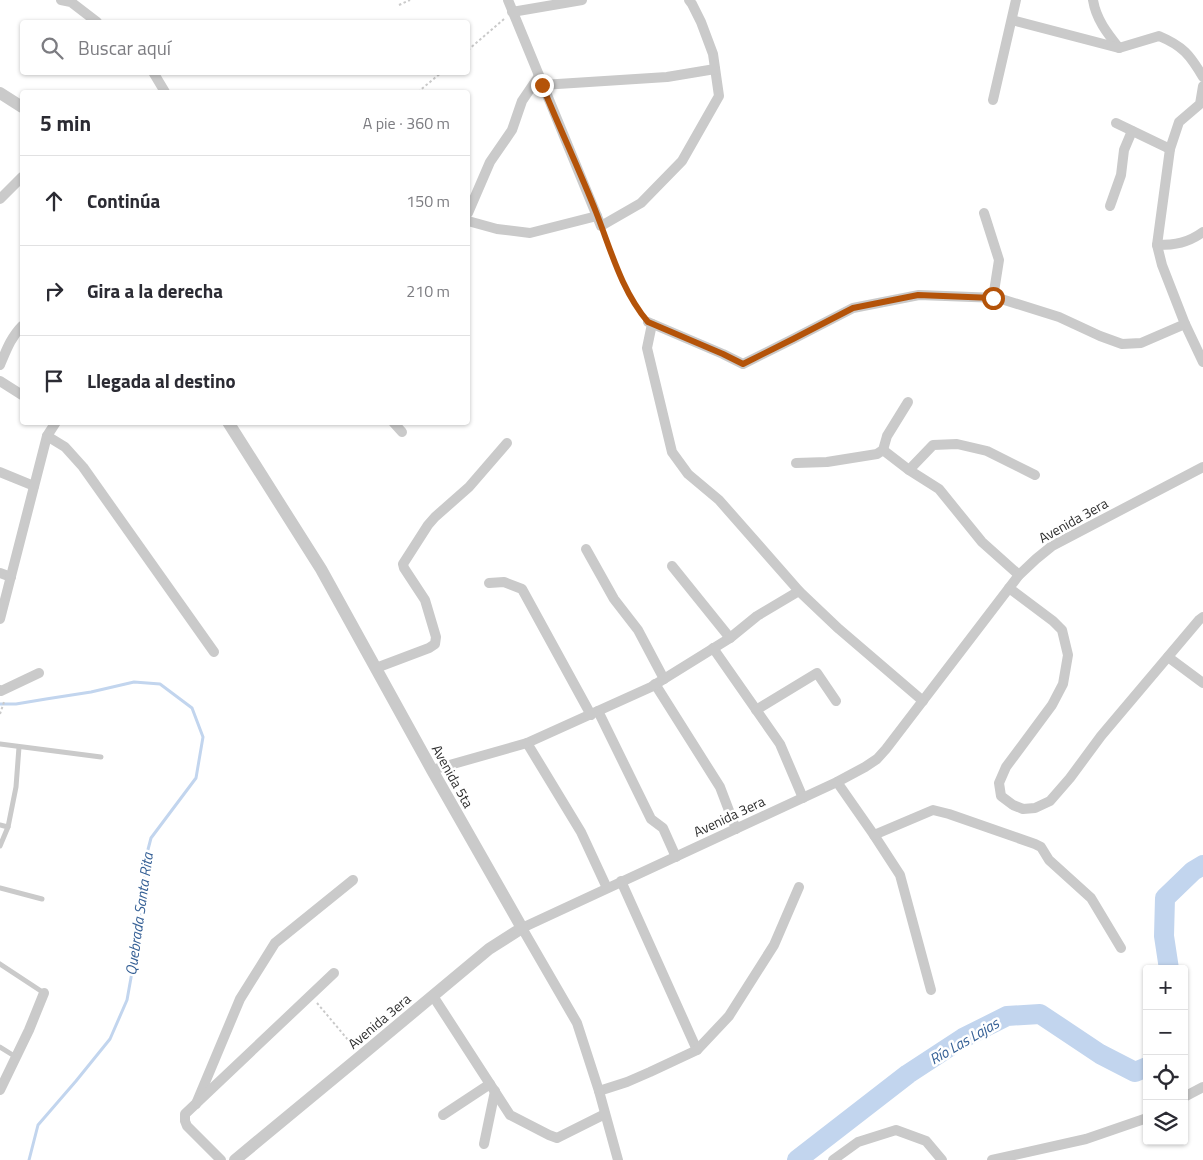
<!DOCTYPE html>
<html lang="es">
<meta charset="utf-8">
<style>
body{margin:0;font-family:"Titillium Web",sans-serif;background:#f7f7f7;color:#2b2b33}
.controls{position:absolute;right:15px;bottom:15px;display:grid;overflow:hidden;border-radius:5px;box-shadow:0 1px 4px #0004}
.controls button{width:45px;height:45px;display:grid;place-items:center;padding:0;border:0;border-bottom:1px solid #e1e1e2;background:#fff;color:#2b2b33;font:25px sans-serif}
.stop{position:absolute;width:15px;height:15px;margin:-11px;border:4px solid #b45309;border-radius:50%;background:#fff}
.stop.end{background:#b45309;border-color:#fff;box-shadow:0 1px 5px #0008}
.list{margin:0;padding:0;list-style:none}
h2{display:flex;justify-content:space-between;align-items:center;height:65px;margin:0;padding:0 20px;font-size:21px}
h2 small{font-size:16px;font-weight:400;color:#7c7c81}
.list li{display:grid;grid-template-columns:32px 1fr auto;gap:15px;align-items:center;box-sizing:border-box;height:90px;padding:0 20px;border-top:1px solid #e1e1e2}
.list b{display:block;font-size:19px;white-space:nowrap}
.list em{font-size:16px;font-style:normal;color:#7c7c81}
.icon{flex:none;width:28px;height:28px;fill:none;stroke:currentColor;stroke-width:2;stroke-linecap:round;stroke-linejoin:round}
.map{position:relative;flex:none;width:1203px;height:1160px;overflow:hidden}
.search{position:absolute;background:#fff;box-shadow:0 1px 4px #0004;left:20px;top:20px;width:450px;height:55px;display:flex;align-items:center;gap:12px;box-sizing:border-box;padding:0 18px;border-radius:5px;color:#7c7c81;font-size:19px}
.panel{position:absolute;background:#fff;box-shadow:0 1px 4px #0004;left:20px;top:90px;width:450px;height:335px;border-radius:5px}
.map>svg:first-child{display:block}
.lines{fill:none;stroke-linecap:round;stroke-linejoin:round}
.stream{stroke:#c2d5ee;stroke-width:3}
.river{stroke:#c2d5ee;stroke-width:20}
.path{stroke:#cacaca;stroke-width:2;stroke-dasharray:2.5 2.5;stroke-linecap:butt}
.service{stroke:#cacaca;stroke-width:5}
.minor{stroke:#cacaca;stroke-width:10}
.tertiary{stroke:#cacaca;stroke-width:12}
.route{stroke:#b45309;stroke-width:6}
.labels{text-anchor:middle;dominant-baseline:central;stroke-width:5;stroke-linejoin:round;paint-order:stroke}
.street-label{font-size:14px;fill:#2d2d2d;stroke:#fff}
.water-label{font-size:15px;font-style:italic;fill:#345f95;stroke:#fff}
</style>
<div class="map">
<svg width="1203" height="1160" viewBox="0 0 1203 1160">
<rect width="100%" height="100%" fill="#fff"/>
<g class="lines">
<polyline class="stream" points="0,704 16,704 46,699 91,692 134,682 160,684 192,708 203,737 196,778 151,838 145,861 144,898 139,933 127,1000 110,1039 76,1081 38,1125 29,1160"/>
<g class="river">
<polyline points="1169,969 1164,936 1165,898 1193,871 1203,865"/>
<polyline points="797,1160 908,1074 963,1038 1007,1016 1040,1014 1100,1054 1135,1072 1147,1067"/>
</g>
<g class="path">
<polyline points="399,5 410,0"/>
<polyline points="468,50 504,19"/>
<polyline points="418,92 442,72"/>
<polyline points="604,236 617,271 641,315"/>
<polyline points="0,714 4,702"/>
<polyline points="317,1003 354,1047"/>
</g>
<g class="service">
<polyline points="0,744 101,757"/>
<polyline points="0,825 8,827"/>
<polyline points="0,846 8,827 16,787 19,747"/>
<polyline points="0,888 42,899"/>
<polyline points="0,964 44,993"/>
<polyline points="0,1047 16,1057"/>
</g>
<g class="minor">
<polyline points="61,0 71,2 97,22"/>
<polyline points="508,0 601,226 641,203 682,161 719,96 713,54 701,22 692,4 689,0"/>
<path d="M1093,0C1096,19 1107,33 1119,48"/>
<polyline points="512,12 582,0"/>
<path d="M1012,20L1119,48L1159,36C1183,46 1190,55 1203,77"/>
<polyline points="153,72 165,92"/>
<polyline points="542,85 667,77 715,69"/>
<polyline points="1203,86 1200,104 1179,122 1170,149 1157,245 1162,265 1185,324 1203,362"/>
<polyline points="993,100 1016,0"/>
<polyline points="1116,123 1170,149"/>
<polyline points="0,199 22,177"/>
<polyline points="1110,206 1121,175 1124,150 1132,131"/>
<polyline points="468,213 490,162 512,130 522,101 539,76"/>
<polyline points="984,213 999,260 993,298"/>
<polyline points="468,221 497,229 530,233 597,216"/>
<path d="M1157,245C1175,245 1188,243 1203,232"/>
<polyline points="648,322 723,354 743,364 793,339 853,308 919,295 998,298 1059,317 1100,336 1122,344 1141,343 1185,324"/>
<polyline points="652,324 647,348 672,452 688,474 719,500 799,591 839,629 923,701"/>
<path d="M0,365C6,351 11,337 22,326"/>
<polyline points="0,381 22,395"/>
<polyline points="393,422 402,432"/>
<polyline points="47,436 65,447 83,467 214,652"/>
<polyline points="883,450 909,470 939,489 982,542 1019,575"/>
<polyline points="796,463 827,462 877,454 883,450 887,436 908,402"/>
<polyline points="909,470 933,445 957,444 987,451 1035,475"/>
<polyline points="0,472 34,486"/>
<polyline points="586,549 614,599 638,630 664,679"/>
<polyline points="672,566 730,638"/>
<polyline points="0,573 11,577"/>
<polyline points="489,583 504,582 522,589 591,715"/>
<polyline points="1009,588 1053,621 1062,630 1068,655 1063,684 1052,705 1006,767 999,783 1001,796 1013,805 1023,809 1035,808 1050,801 1070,778 1101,736 1199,620 1203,617"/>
<polyline points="0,619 47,436 56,422"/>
<polyline points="713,648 780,744 803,798"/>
<polyline points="1168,657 1203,683"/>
<polyline points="376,668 429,648 435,644 436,637 425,600 404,568 403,564 428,525 435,517 469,487 507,443"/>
<polyline points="655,684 720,787 736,829"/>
<polyline points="0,690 1,691 39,673"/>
<polyline points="756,710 817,673 836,701"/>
<polyline points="598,711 651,819 663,828 676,857"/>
<polyline points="527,743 581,832 607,888"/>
<polyline points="432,770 527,743 651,687 730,638 757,616 799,591"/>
<polyline points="837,782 874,835 900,875 931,990"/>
<polyline points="874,835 933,810 949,814 1035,844 1041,847 1049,860 1091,898 1121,948"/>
<polyline points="621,881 697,1050"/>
<polyline points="433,996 510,1115 549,1135 557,1138 605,1114"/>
<polyline points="0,1090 29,1030 44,993"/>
<polyline points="599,1091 627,1082 650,1072 697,1050 729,1016 774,945 799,887"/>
<polyline points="1184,1097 1203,1087"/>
<polyline points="196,1104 240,999 275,943 353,880"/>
<polyline points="443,1115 490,1084"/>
<polyline points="484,1144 495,1091"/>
<polyline points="221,1160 187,1126 185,1121 185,1114 334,973"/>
<polyline points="618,1160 599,1091 577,1023 522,928 837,782 865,767 877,759 886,749 1019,575 1036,559 1052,546 1203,467"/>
<polyline points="833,1160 858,1142 896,1130 926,1141 942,1160"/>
<polyline points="992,1160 1086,1139 1147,1118"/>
</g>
<g class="tertiary">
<polyline points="0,93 22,107"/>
<polyline points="228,422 321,569 432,770 522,928 489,949 362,1055 235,1160"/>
</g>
</g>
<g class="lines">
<path class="route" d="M542,85C559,127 579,169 596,212C611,250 621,290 648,322L723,354L743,364L793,339L853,308L918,295L993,298"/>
</g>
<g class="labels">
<g class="street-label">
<text transform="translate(1073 520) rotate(-29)">Avenida 3era</text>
<text transform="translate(453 776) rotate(61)">Avenida 5ta</text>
<text transform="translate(729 816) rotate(-25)">Avenida 3era</text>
<text transform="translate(379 1021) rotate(-40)">Avenida 3era</text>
</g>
<g class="water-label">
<text transform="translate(139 914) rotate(-82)">Quebrada Santa Rita</text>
<text transform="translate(964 1041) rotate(-30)">Río Las Lajas</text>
</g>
</g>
</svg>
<div class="controls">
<button>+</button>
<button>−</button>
<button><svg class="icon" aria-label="locate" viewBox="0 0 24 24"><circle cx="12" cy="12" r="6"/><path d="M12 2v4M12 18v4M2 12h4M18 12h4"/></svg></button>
<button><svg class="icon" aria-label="layers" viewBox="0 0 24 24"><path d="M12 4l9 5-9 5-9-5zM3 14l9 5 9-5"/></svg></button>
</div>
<div class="stop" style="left:993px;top:298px"></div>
<div class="stop end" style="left:542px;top:85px"></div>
<div class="search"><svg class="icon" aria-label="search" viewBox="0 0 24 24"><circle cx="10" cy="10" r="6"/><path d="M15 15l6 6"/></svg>Buscar aquí</div>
<section class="panel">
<h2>5 min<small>A pie · 360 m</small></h2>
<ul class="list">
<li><svg class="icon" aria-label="ahead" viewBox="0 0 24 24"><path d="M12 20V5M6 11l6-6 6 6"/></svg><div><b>Continúa</b></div><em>150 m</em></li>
<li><svg class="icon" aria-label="right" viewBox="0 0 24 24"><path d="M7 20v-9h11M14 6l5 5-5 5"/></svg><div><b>Gira a la derecha</b></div><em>210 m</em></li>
<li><svg class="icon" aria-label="arrive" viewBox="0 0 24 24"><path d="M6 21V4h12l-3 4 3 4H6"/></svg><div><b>Llegada al destino</b></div></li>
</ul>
</section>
</div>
